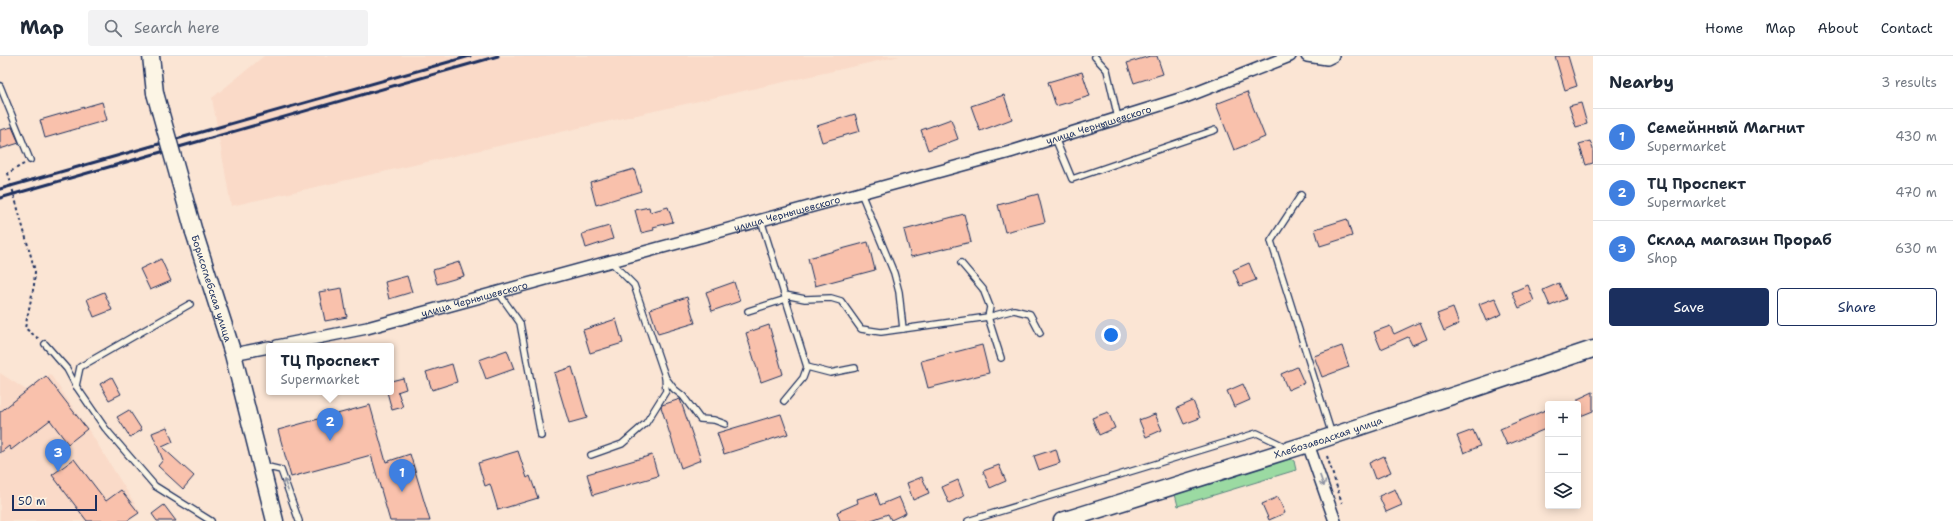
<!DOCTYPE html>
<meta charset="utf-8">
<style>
body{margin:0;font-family:"Shantell Sans",sans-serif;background:#f2f2f3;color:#1f2937}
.controls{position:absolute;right:12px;bottom:12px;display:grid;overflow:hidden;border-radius:4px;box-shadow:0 2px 10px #0003}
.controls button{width:36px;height:36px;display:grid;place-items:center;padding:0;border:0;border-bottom:1px solid #e0e1e3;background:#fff;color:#1f2937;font:20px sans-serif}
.scale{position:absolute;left:12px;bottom:10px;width:85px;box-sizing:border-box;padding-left:4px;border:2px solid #1b2f5e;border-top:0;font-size:11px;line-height:14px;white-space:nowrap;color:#1b2f5e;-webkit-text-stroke:3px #fcf5e5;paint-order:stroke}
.you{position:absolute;left:1111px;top:279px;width:14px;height:14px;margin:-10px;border:3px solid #fff;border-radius:50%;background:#1a73e8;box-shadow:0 0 0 6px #1a73e833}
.badge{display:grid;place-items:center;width:26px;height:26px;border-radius:50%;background:#1b2f5e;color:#fff;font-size:13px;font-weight:700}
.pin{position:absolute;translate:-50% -33px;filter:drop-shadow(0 1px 2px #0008)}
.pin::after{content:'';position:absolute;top:21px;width:14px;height:12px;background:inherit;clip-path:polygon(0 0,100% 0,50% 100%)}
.popup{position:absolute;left:266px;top:287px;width:128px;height:52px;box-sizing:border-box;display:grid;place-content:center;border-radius:4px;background:#fff;filter:drop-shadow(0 1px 3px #0005);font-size:13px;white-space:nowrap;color:#747a83}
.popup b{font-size:15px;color:#1f2937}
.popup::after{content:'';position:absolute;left:50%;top:100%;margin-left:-8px;border:8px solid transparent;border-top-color:#fff}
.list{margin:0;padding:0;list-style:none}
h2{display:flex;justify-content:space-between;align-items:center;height:52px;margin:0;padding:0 16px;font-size:17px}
h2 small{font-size:13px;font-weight:400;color:#747a83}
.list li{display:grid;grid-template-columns:26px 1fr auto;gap:12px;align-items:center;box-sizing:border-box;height:56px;padding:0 16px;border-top:1px solid #e0e1e3}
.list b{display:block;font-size:15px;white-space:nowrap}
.list p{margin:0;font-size:13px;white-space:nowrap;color:#747a83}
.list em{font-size:13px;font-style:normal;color:#747a83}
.actions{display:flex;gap:8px;padding:12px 16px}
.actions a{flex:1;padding:9px 0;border:1px solid #1b2f5e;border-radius:4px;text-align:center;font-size:14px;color:#1b2f5e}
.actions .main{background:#1b2f5e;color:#fff}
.icon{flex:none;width:22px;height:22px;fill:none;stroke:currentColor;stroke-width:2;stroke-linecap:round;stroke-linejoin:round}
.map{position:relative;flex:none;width:1593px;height:465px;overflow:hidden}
header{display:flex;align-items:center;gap:24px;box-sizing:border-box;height:56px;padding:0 20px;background:#fff;border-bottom:1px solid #e0e1e3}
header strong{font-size:19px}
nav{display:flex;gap:22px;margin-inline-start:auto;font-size:14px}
.search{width:280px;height:36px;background:#f2f2f3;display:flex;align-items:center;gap:10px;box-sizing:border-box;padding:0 14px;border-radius:4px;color:#747a83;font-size:15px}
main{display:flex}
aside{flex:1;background:#fff}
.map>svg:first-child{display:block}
.built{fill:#fadac8}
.green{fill:#9bdaa2;stroke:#5b8480}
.building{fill:#f9c1ac;stroke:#1b2f5e}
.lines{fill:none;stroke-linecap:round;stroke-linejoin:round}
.lane-casing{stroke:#1b2f5e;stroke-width:8}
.street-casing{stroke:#1b2f5e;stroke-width:14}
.secondary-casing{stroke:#1b2f5e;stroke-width:19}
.path{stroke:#1b2f5e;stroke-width:2;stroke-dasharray:3 3;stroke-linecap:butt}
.lane{stroke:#fcf5e5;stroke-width:5.5}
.street{stroke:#fcf5e5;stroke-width:11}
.secondary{stroke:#fcf5e5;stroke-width:16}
.rail{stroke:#1b2f5e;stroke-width:3}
.secondary-bridge-casing{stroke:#1b2f5e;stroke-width:19;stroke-linecap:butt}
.secondary-bridge{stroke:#fcf5e5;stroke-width:16}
.oneway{stroke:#8c92a2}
.labels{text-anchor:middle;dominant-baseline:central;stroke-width:4;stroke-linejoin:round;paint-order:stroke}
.street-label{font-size:10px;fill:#1b2f5e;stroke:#fcf5e5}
</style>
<header>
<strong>Map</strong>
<div class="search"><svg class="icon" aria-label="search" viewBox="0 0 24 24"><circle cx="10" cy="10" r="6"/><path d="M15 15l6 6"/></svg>Search here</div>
<nav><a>Home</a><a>Map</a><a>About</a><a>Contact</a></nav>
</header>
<main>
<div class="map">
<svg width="1593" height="465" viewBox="0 0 1593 465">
<rect width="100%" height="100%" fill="#fbe5d4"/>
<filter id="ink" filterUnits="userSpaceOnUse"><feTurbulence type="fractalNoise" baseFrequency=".025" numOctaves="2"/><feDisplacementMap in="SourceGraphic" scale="8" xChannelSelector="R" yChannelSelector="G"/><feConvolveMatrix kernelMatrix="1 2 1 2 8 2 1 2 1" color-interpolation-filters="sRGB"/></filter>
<g filter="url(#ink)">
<g class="built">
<polygon points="264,0 900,0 231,150 212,42"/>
<polygon points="0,317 26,334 50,318 90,376 140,456 128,465 0,465"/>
</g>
<polygon class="green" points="1287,400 1294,405 1296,414 1178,450 1174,434"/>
<g class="building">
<polygon points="1150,0 1157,0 1163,18 1134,27 1127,7"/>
<polygon points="1555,0 1568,0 1577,30 1565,34"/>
<polygon points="1082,16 1090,40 1056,50 1048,26"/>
<polygon points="1247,36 1265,81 1234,94 1216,48"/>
<polygon points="1004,39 1012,63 980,75 971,50"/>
<polygon points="102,46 107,64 45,82 40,64"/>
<polygon points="1581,47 1587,68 1576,71 1569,50"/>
<polygon points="855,58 860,75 822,86 817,70"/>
<polygon points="951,63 958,83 928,94 921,74"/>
<polygon points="12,71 19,87 0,93 0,74"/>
<polygon points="1590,85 1593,93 1593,107 1586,109 1579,88"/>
<polygon points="634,113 641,135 596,149 590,126"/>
<polygon points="1038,138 1045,166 1005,176 998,149"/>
<polygon points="649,151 650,156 668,151 673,166 653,171 654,174 641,177 635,154"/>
<polygon points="964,158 971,186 911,201 904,174"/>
<polygon points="1347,163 1352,180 1320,190 1315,173"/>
<polygon points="609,170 613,183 586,192 582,178"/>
<polygon points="868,186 875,214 815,230 808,202"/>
<polygon points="161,203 171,225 150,234 140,213"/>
<polygon points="459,206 464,220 437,228 433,214"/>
<polygon points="1249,207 1256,224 1240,230 1233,214"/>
<polygon points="407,220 412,236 389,243 385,226"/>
<polygon points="734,226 740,245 712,255 706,236"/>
<polygon points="1559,227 1566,243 1550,250 1543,234"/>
<polygon points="1528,229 1534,245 1519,252 1512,236"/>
<polygon points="342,232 347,261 325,265 319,236"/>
<polygon points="104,236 112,254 94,261 87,243"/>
<polygon points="687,241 695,267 658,278 650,253"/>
<polygon points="1495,242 1502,258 1486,265 1479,248"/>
<polygon points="1453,252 1459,268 1444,275 1437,258"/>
<polygon points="616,263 623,287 590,297 583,274"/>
<polygon points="1420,266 1427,283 1412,289 1408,281 1381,293 1374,276 1390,270 1394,278"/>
<polygon points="769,269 783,318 761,326 746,277"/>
<polygon points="982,289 989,317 928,332 921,305"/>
<polygon points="1342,290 1349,311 1322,321 1314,300"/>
<polygon points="507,294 514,313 486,323 479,304"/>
<polygon points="452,308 457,326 432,334 426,316"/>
<polygon points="572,311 587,362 569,367 554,317"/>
<polygon points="1297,311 1304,327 1288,334 1281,318"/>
<polygon points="46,320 87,373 68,388 50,364 11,394 9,390 0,397 0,356"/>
<polygon points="112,321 121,338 109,344 100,328"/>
<polygon points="403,322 406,333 397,336 398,336 403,351 392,354 387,336 391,336 391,325"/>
<polygon points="1243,328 1250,344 1234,351 1227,335"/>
<polygon points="1593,336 1593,355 1578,361 1578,343"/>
<polygon points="680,343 701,404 681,412 661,351 662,349"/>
<polygon points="1193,345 1200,362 1184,368 1177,352"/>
<polygon points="370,349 386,406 410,398 430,465 390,465 371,399 291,421 278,374"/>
<polygon points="1548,353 1548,372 1507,389 1500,373"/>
<polygon points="129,354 142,374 130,381 117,361"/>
<polygon points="1108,356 1115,372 1099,379 1092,362"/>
<polygon points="781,358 788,378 724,398 717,377"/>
<polygon points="1155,358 1162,374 1146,381 1139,364"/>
<polygon points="167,371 173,386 162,391 194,420 183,433 158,410 163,404 152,377"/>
<polygon points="1473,374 1480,390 1464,397 1457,380"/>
<polygon points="1056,393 1060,407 1039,414 1034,400"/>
<polygon points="518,395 527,422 530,420 538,442 498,454 490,428 485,430 478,407"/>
<polygon points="652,399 658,420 593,439 587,418"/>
<polygon points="1384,400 1391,416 1375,423 1369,407"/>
<polygon points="74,403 106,445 121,434 139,457 127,465 87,465 52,419"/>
<polygon points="999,409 1006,425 990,432 983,415"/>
<polygon points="922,421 929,437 913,444 907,427"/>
<polygon points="958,424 964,440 949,447 942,431"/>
<polygon points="1395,433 1402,449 1386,456 1379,440"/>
<polygon points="876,437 880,449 899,441 906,457 891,464 888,458 869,465 840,465 837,456 858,447 857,443"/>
<polygon points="1278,441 1285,457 1269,464 1262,448"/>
<polygon points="164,449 176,465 157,465 152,458"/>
</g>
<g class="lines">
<g class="lane-casing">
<g id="lane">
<polyline points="1095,1 1107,14 1118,62"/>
<polyline points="0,30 30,104"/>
<polyline points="1055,82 1072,123 1215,74"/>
<polyline points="861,137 894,217 899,236 903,273"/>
<polyline points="1301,139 1271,185 1332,379"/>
<polyline points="761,164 807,311 803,322 784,345"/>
<polyline points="961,207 983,233 990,251 988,261 1001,302"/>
<polyline points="498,236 520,267 541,380"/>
<polyline points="785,239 805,243 831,242 841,245 861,273 881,276 988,261 1014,254 1030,258 1040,277"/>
<polyline points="748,255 786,243"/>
<polyline points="45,288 67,313 76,330 105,372 155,430 211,465"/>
<polyline points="807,311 830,317 855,312"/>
<polyline points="665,321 674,333 683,340 700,363 714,364 725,368"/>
<polyline points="76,330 80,311 190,248"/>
<polyline points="591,399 622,388 646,367 666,335 665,320 634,229 610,205"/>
<polyline points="264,410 281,414 299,465"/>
<polyline points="968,465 1257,377 1286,391"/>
</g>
</g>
<g class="street-casing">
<g id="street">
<polyline points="1307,0 1327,3 1333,0"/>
<path id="s1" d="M277,290L367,272L1010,96L1183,42L1290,0"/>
<polyline points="233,298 269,291"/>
<polyline points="1308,388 1335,465"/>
</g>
</g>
<g class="secondary-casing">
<g id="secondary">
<polyline points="151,0 155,37"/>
<path id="s2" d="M194,176L233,298L275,465"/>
<path id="s3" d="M1062,465L1308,388L1593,293"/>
</g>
</g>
<g class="path">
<polyline points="24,108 8,117 35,215 34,229 25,272 39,283"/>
<polyline points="1327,400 1342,447"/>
</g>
<use href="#lane" class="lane"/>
<use href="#street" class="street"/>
<use href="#secondary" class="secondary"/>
<g class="rail">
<polyline points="0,133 470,0"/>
<polyline points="0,142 498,0"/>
</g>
<g class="secondary-bridge-casing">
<polyline id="secondary-bridge" points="155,37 194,176"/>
</g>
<use href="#secondary-bridge" class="secondary-bridge"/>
</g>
<defs><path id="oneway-shaft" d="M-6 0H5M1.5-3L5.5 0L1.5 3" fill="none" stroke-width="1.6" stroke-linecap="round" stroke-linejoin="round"/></defs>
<g class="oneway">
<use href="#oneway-shaft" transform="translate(1322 425) rotate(70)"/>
<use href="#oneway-shaft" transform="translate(286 429) rotate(-110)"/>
</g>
</g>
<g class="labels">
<g class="street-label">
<text stroke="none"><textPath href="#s1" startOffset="851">улица Чернышевского</textPath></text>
<text stroke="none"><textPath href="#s1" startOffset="527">улица Чернышевского</textPath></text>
<text stroke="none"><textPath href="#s2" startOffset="59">Борисоглебская улица</textPath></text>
<text stroke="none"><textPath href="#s1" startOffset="203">улица Чернышевского</textPath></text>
<text stroke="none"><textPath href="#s3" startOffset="279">Хлебозаводская улица</textPath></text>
</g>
</g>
</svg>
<div class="controls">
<button>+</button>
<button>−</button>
<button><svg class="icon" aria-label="layers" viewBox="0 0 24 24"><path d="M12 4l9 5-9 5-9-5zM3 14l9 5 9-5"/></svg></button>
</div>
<div class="scale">50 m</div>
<div class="you"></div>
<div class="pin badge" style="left:402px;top:436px;background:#3f7fe0">1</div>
<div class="pin badge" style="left:330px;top:385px;background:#3f7fe0">2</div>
<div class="popup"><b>ТЦ Проспект</b>Supermarket</div>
<div class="pin badge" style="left:58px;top:416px;background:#3f7fe0">3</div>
</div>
<aside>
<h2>Nearby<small>3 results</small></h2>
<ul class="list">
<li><span class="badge" style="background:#3f7fe0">1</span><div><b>Семейнный Магнит</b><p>Supermarket</p></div><em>430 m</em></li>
<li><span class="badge" style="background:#3f7fe0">2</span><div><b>ТЦ Проспект</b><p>Supermarket</p></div><em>470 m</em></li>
<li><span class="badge" style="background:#3f7fe0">3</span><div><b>Склад магазин Прораб</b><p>Shop</p></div><em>630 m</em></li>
</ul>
<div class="actions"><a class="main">Save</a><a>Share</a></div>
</aside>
</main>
